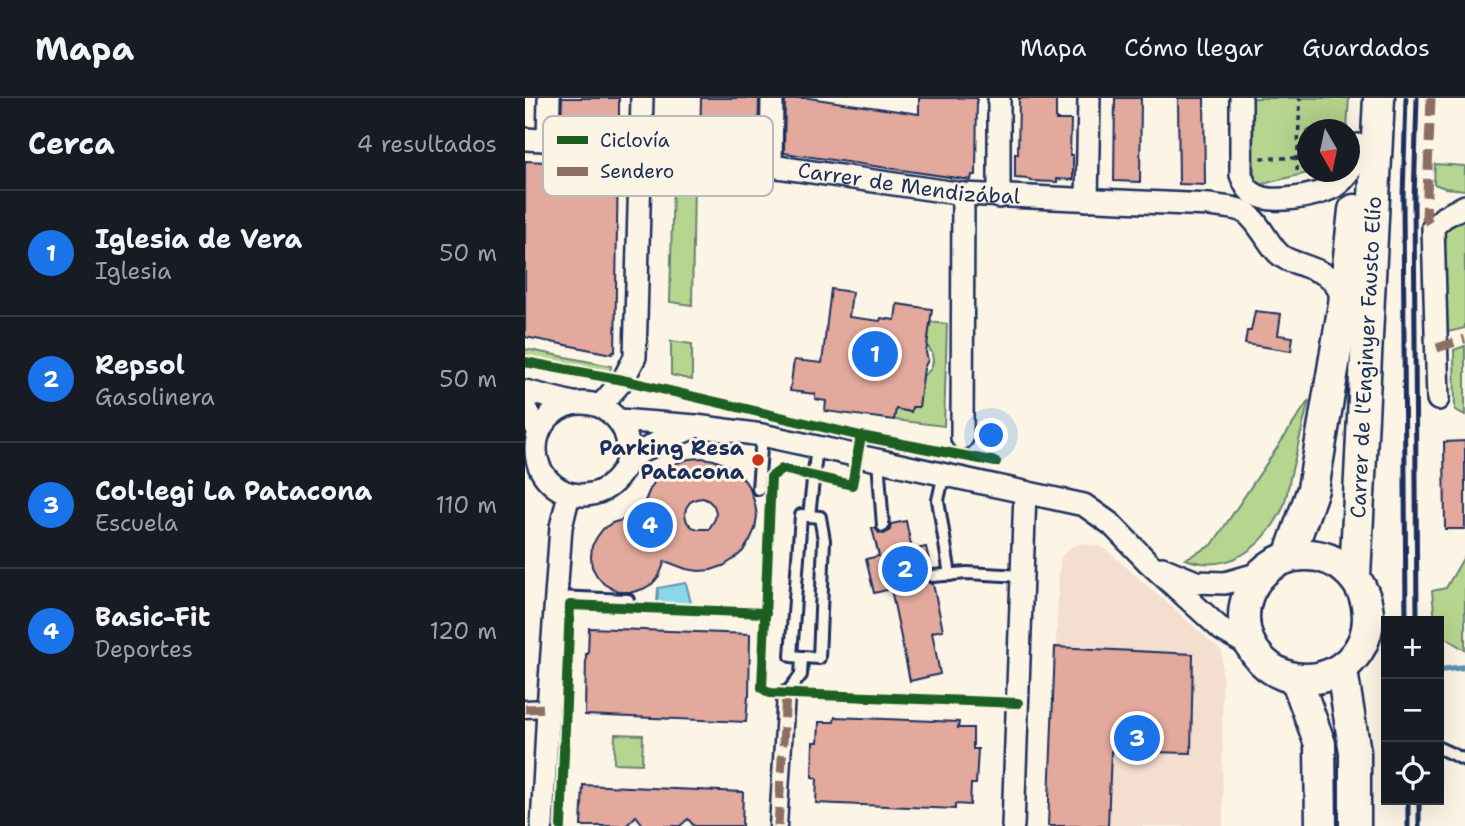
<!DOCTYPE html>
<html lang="es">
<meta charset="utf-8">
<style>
body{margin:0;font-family:"Shantell Sans",sans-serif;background:#242831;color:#f1f3f6}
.controls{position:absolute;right:21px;bottom:21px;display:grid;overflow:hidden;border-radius:0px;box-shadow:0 7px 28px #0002}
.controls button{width:63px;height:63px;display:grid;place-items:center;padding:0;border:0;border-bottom:2px solid #363941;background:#171b24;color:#f1f3f6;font:35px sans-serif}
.compass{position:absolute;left:772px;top:21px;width:63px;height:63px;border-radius:50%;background:#171b24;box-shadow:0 7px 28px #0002;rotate:171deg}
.you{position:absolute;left:467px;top:338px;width:24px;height:24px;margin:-18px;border:5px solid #fff;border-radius:50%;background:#1a73e8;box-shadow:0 0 0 10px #1a73e833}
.badge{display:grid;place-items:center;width:46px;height:46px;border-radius:50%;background:#1a73e8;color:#fff;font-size:23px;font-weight:700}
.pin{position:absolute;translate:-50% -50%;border:4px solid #fff;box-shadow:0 2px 7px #0006}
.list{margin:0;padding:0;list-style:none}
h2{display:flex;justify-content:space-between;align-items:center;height:91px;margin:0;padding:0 28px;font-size:30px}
h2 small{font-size:23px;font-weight:400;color:#9ea1a6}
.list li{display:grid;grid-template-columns:46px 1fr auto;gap:21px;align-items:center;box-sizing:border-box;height:126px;padding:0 28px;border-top:2px solid #363941}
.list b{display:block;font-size:26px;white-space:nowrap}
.list p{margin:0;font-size:23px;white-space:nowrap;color:#9ea1a6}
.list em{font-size:23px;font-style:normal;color:#9ea1a6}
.icon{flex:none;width:38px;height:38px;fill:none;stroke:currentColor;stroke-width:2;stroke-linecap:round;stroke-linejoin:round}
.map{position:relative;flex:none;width:940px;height:728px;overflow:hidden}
header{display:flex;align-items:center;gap:42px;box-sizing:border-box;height:98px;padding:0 35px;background:#171b24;border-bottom:2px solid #363941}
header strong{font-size:33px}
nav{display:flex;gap:38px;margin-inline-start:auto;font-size:24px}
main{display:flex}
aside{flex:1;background:#171b24}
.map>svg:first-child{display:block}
.built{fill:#f4decf}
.green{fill:#b6d58e;stroke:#688276;stroke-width:2}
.water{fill:#89d7e7;stroke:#5d94b0;stroke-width:2}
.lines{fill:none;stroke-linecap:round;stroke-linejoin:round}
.stream{stroke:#5d94b0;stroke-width:6}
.building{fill:#e2a99c;stroke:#1b2f5e;stroke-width:2;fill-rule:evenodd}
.service-casing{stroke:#1b2f5e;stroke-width:16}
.pedestrian-casing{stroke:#1b2f5e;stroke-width:21}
.minor-casing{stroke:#1b2f5e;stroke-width:26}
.secondary-casing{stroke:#1b2f5e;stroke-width:35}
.path{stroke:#1b2f5e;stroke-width:3.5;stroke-dasharray:5 5;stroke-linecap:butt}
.service{stroke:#fcf5e5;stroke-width:10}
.pedestrian{stroke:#fcf5e5;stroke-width:16}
.minor{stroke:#fcf5e5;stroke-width:21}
.secondary{stroke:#fcf5e5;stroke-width:30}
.rail{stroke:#1b2f5e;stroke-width:5}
.quiet{stroke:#8d6e63;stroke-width:9;stroke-dasharray:18 9;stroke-linecap:butt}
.cycleway-casing{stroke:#fcf5e5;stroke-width:15}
.cycleway{stroke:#1b5e20;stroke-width:10}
.poi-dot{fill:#c8321e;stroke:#fcf5e5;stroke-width:2.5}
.labels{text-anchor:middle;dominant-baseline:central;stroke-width:6;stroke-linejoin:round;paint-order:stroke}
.street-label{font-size:21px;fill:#1b2f5e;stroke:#fcf5e5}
.poi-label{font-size:21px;font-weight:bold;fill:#1b2f5e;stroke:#fcf5e5;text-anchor:end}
.key{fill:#fcf5e5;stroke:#b8babc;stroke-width:2}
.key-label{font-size:19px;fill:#1b2f5e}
</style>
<header>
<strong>Mapa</strong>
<nav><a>Mapa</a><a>Cómo llegar</a><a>Guardados</a></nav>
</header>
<main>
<aside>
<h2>Cerca<small>4 resultados</small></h2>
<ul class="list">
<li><span class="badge">1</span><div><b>Iglesia de Vera</b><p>Iglesia</p></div><em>50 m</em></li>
<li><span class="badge">2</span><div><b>Repsol</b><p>Gasolinera</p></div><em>50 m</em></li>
<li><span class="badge">3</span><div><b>Col·legi La Patacona</b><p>Escuela</p></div><em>110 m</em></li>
<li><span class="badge">4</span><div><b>Basic-Fit</b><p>Deportes</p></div><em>120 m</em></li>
</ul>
</aside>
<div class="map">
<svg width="940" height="728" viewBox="0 0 940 728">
<rect width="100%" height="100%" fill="#fcf5e5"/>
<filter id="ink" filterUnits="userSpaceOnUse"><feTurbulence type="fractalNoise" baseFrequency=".0143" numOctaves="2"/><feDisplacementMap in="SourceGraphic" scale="14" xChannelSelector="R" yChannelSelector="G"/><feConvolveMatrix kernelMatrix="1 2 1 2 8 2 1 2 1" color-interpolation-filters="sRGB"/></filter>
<g filter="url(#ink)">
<polygon class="built" points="558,445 573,448 584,454 697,553 698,728 523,728 534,472 536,459 546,449"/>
<g class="green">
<polygon points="728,0 824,0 822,31 782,32 782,74 787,74 729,88"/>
<polygon points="910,66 940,68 940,92 920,90 909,86"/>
<polygon points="148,81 169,84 167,207 145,204"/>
<polygon points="940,117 940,230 923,234 919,233 916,134"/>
<polygon points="405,224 422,226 419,328 369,322 371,306 376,307 376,312 385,314 387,309 394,309 398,278 406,271 408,263 407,255 402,247"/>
<polygon points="146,243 167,246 167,282 146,277"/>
<polygon points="940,248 940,317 930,312 929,252"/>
<polygon points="0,251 86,268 85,275 0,259"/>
<path d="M784,302C778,326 772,351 766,376C763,387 762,402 757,412C737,451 703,476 660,461L687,447Z"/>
<polygon points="940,457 940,552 914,536 914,523 910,523 907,493 921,490"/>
<polygon points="90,636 118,637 117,666 89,665"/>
</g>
<polygon class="water" points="161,485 166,505 132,505 133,490"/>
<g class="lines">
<polyline class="stream" points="914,572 940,569"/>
</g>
<g class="building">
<polygon points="37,0 94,0 94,31 36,28"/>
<polygon points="176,0 234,0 233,51 175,43"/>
<polygon points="260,0 284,0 394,16 394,0 452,0 451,77 447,77 446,82 259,55"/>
<polygon points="494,0 531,0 531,22 546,22 545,57 548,57 548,82 532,81 532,84 505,83 504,81 490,80 490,55 493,56"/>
<polygon points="590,0 616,0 615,84 589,83"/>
<polygon points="653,0 679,0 680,87 654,86"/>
<polygon points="0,63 93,67 90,254 88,254 87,256 0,239"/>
<polygon points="306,191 327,194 324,219 355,223 356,220 370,222 372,206 407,211 401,255 403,262 399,270 394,309 387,309 386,314 371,311 369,322 300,313 301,303 290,301 290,296 265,293 269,262 297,265"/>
<polygon points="730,213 756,216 753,237 768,239 766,253 720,246 722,233 726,233"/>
<polygon points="940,343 940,431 920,431 919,344"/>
<path d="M177,360L189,362L201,367L211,373L220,383L225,391L230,406L232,418L230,431L225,442L218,453L209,461L198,468L186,472L174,473L161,471L140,463L134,478L127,486L118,491L108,494H95L88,491L79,486L72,478L67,469L66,459L67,448L72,439L78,431L87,425L97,422L118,421L120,403L125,391L132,380L141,372L152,365L164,361ZM178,400L184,403L189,408L191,414L190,421L184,431H173L167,429L162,424L160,417L161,410L165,404L171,401Z"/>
<polygon points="381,423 387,452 401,449 406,471 401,474 400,479 404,485 408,486 418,532 407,534 415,576 385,583 366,491 349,495 341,461 354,458 347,430 350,430 354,435 359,436 365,432 366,426"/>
<polygon points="64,530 225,536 224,598 223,598 221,624 60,617 61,556 63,556"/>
<polygon points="530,549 668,556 666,655 586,653 583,728 523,728"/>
<polygon points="310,619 434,624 433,630 448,630 448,651 453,651 451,686 446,686 445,707 430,706 430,711 291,705 292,680 287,679 288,644 293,644 294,624 309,624"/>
<polygon points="58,687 218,694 217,728 169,728 163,721 155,728 119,728 111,718 101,728 56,728"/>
</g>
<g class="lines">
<g class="service-casing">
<g id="service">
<polyline points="353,362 358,428"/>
<polyline points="419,376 413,402 425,477"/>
<polyline points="233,391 237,337"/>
<polyline points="408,478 442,475 497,478"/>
<polyline points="31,499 103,502"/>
<polyline points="277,559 294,560 299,442 295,419 284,418"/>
<polyline points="261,596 276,577 277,559 266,558 276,417 284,418 292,348"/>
<polyline points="914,650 940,662"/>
</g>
</g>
<g class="pedestrian-casing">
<g id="pedestrian">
<polyline points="0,611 23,610"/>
<polyline points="253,728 261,596"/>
</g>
</g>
<g class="minor-casing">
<g id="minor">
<polyline points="474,0 474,99"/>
<path d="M716,0V77C719,84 721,91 728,95C745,108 791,98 809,89C815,85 820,80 824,74"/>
<path id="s1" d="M0,41L90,46L115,51L246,68L438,96L685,107C695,109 709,109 718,113C732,120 742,144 753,155C759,161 765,163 772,165C800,176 810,175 819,206"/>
<polyline points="23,42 24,0"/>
<polyline points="246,68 247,0"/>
<polyline points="824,73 828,68 833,47"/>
<polyline points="562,102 564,0"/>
<polyline points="0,293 48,305"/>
<polyline points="913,301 908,129 919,119 940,108"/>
<circle cx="57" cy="351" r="46"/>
<polyline points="75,308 98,282 110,259 117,0"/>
<polyline points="0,310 14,334"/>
<polyline points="94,322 171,328 237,337 559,407 586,426 623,464 697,532 728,550"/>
<polyline points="437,340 438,96"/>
<polyline points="103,361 132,345 167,330"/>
<polyline points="637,470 671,484 700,485 735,475"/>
<polyline points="17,728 23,610 36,429 44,396"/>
<polyline points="488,728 500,394"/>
</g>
</g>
<g class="secondary-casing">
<g id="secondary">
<circle cx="781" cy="519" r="62"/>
<polyline points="764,458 788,391 819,206 829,112"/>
<path id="s2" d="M830,478L854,0"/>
<polyline points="817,573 830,654 830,728"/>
<polyline points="772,583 795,646 796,728"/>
</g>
</g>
<g class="path">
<polyline points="736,60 773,60"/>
<polyline points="772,73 775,0"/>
</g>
<use href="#service" class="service"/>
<use href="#pedestrian" class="pedestrian"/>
<use href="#minor" class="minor"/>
<use href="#secondary" class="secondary"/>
<g class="rail">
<polyline points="881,0 878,99 881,523"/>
<polyline points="892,0 889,101 892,523"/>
<polyline points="883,702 883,728"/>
<polyline points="894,702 894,728"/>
</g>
<g class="quiet">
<polyline points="906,0 901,120 908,129"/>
<polyline points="912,250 940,241"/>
<polyline points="0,611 23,610"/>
<polyline points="253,728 261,596"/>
</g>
<g class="cycleway-casing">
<g id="cycleway">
<polyline points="0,264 98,282 336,338 471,364"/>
<polyline points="336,338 327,387 257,371 246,379 237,590 245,595 493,605"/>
<polyline points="36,728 45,507 241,515"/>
</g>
</g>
<use href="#cycleway" class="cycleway"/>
</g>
</g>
<circle class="poi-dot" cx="233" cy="362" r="7"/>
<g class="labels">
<g class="street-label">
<text stroke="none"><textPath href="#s1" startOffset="387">Carrer de Mendizábal</textPath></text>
<text stroke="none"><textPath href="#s2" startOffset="219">Carrer de l'Enginyer Fausto Elío</textPath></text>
</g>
<g class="poi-label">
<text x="219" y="350">Parking Resa<tspan x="219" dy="24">Patacona</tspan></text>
</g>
</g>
<rect x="18" y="18" width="230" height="80" rx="10" class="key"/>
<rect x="32" y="38" width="31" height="8" fill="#1b5e20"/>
<rect x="32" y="69" width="31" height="9" fill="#8d6e63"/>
<g class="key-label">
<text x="75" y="49">Ciclovía</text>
<text x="75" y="80">Sendero</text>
</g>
</svg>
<div class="controls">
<button>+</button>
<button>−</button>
<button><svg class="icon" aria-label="locate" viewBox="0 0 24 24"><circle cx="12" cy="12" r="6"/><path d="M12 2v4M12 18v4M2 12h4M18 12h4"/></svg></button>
</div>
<svg class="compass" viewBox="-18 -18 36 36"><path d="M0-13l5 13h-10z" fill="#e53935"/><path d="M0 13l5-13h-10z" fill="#9ea1a6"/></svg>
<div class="you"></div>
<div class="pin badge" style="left:350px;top:256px">1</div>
<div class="pin badge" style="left:380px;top:471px">2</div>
<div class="pin badge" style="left:612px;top:640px">3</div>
<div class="pin badge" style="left:125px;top:427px">4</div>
</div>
</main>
